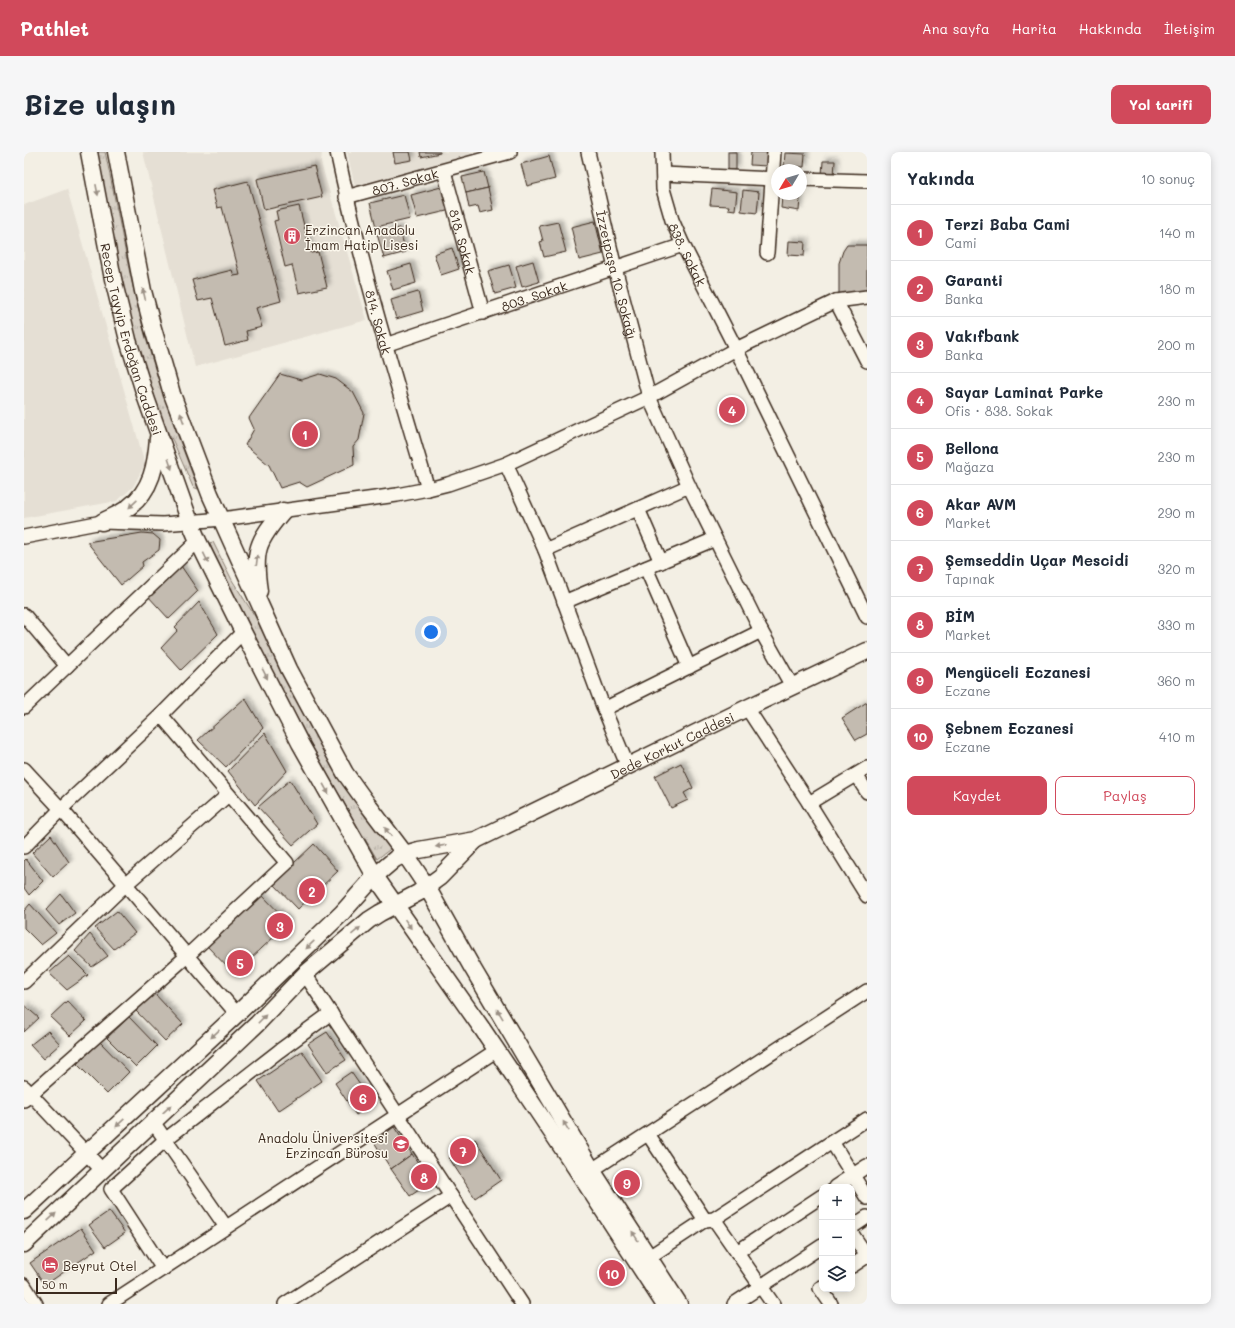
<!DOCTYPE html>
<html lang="tr">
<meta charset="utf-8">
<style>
body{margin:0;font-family:Mali,sans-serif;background:#f6f6f7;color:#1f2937}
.controls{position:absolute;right:12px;bottom:12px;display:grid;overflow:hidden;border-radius:8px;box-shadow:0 2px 10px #0003}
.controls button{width:36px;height:36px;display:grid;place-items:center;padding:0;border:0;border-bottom:1px solid #e0e1e3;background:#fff;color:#1f2937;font:20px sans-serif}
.compass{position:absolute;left:747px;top:12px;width:36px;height:36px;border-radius:50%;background:#fff;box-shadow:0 2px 10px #0003;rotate:232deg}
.scale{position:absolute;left:12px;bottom:10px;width:81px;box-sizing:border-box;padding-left:4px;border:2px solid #3b2a1e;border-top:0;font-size:11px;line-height:14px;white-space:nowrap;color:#3b2a1e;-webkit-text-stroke:3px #fbf7ec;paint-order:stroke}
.you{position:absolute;left:407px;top:480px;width:14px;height:14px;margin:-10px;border:3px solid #fff;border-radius:50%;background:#1a73e8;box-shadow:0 0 0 6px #1a73e833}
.badge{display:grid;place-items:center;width:26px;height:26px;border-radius:50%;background:#d1495b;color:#fff;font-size:13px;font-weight:700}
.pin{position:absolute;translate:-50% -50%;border:2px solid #fff;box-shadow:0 1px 4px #0006}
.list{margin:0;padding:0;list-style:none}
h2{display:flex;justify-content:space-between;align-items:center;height:52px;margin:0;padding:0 16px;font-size:17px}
h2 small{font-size:13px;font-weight:400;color:#747a83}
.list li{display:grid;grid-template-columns:26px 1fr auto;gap:12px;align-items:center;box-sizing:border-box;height:56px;padding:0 16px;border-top:1px solid #e0e1e3}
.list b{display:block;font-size:15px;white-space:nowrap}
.list p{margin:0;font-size:13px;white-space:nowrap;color:#747a83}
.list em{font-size:13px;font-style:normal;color:#747a83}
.actions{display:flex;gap:8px;padding:12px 16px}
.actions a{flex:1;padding:9px 0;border:1px solid #d1495b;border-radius:8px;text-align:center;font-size:14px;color:#d1495b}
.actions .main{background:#d1495b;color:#fff}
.icon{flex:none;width:22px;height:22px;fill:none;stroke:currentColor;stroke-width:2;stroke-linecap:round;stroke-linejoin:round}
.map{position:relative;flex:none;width:843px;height:1152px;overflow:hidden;border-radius:8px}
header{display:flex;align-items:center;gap:24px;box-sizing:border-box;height:56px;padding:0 20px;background:#d1495b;color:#fff}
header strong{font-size:19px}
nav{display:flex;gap:22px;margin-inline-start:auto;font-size:14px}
.intro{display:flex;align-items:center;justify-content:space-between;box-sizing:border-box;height:96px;padding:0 24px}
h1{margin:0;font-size:28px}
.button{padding:10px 18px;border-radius:8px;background:#d1495b;color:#fff;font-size:14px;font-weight:700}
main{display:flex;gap:24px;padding:0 24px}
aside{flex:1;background:#fff;border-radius:8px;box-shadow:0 2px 10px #0003}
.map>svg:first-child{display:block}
.built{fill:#e5dfd4}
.grass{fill:url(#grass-tufts);stroke:#8a7e72}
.building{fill:#c3bbb0;stroke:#3b2a1e;filter:url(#shadow)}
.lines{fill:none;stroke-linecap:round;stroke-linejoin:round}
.minor-casing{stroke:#3b2a1e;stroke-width:16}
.major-casing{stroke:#3b2a1e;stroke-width:19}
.minor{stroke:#fbf7ec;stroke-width:13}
.major{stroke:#fbf7ec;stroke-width:16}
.oneway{fill:#9b9085}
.labels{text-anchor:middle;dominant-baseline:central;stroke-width:3;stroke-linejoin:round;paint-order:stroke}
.street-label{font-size:13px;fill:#3b2a1e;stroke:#fbf7ec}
.poi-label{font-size:13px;fill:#3b2a1e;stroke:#fbf7ec;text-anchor:start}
</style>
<header>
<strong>Pathlet</strong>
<nav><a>Ana sayfa</a><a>Harita</a><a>Hakkında</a><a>İletişim</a></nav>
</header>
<div class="intro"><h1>Bize ulaşın</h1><a class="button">Yol tarifi</a></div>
<main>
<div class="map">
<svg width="843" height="1152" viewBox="0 0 843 1152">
<defs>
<pattern id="grass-tufts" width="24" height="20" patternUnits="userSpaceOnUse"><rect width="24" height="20" fill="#d8d1c6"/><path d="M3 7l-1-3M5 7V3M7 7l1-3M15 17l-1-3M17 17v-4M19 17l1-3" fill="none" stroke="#bab4aa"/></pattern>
<filter id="shadow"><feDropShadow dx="3.5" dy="-3.5" stdDeviation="2" flood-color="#0004"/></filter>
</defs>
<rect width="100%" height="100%" fill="#f3efe4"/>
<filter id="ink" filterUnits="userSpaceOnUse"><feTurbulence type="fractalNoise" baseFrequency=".025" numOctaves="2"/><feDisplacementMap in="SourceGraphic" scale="8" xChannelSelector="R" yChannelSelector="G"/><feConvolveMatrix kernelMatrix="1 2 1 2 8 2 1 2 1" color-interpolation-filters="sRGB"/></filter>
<g filter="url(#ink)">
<g class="built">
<polygon points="119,0 298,0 297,11 343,168 171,215"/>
<polygon points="323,0 476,0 331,35"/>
<polygon points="43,37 121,312 109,335 93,349 0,366 0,53"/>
</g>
<g class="grass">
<path d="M72,0H81C93,54 102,110 116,164C131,223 152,280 174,337L169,335L149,289L141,276L115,197L100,138Z"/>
<path d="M189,390L208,428L232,466L271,545L296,592L369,695L353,707C291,605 237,499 185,391Z"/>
</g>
<g class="building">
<polygon points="369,0 386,0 388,8 371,11"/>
<polygon points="396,0 416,0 416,1 397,5"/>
<rect x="704" y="0" width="8" height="18"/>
<polygon points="727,0 744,0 743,14 726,13"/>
<polygon points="761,1 781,2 780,15 760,14"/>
<polygon points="525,4 531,27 503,34 497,12"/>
<polygon points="799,9 811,9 810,24 798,23"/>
<polygon points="290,14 298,45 240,58 233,27"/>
<polygon points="460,20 464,36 442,41 438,25"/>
<polygon points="224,29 257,149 232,156 238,175 222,179 224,188 201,194 188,146 174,149 168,128 208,118 210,124 216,123 198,55 193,56 188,38"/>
<polygon points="421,34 427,58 393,66 387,43"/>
<polygon points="464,36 469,58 456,61 454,54 445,56 442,41"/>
<polygon points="688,37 713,40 711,58 704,57 705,54 686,53"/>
<polygon points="719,38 735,40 733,61 717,59"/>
<polygon points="380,43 386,67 352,75 346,51"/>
<polygon points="758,44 776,46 775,59 757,56"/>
<polygon points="275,54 287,101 294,100 303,135 275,141 268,113 261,115 250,69 254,68 252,59"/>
<polygon points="571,69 579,102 555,108 547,75"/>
<polygon points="534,70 542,100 520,105 516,90 519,89 515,74"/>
<polygon points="375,76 382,100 360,106 353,82"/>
<polygon points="765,89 781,90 780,104 764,103"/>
<polygon points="823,93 843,93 843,140 815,148 815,111 819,99"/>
<polygon points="428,96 435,117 417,123 410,102"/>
<polygon points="509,109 515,130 498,135 492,114"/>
<polygon points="387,112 392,131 369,138 363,119"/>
<polygon points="485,113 492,136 471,142 464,119"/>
<polygon points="394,140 399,159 372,167 367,148"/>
<polygon points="256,222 277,228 296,222 312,227 329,240 340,261 335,288 329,295 330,313 283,335 275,330 256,336 245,313 221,293 230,277 225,266"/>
<polygon points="118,381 129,382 136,388 135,398 118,410 119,414 97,433 63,390"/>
<polygon points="155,411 174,439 145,467 123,443"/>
<polygon points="175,450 194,482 157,518 137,496 154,478 151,475"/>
<polygon points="221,546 239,576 202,615 174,588"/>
<polygon points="843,550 843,582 832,588 818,566"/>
<polygon points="241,581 263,619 231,653 204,619"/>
<polygon points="657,611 669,636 660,641 664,648 647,656 631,624"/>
<polygon points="266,628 293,672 269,693 234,655"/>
<polygon points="27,683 45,710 29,725 8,701"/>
<polygon points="290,692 314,719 274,757 249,731"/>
<polygon points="2,707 19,729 5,743 0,736 0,709"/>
<polygon points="37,742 51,761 35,773 22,758"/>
<polygon points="237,742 265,771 210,822 182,793"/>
<polygon points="6,752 32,781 17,793 0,776 0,759"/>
<polygon points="93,759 111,781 90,797 71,776"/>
<polygon points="66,782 84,804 68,815 51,799"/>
<polygon points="45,804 64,823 43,838 25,821"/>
<polygon points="129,840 159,872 141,889 111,858"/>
<polygon points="43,849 62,869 46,884 26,865"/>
<polygon points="0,853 15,866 0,880"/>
<polygon points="105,865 133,894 112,915 83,886"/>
<polygon points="24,879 36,892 19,907 6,893"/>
<polygon points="303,880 322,908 303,920 284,892"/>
<polygon points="76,890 105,920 83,942 53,912"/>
<polygon points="278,899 298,929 254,959 234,929"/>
<polygon points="327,920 349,952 332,963 311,931"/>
<polygon points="370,975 388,1002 367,1017 350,990"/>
<polygon points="451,987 477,1028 451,1046 425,1006"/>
<polygon points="388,1002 407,1030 386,1044 367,1017"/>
<polygon points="85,1059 101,1081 81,1095 65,1073"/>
<polygon points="57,1076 72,1098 21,1133 6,1111"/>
</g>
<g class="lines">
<g class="minor-casing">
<g id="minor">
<path id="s1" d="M313,0C337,114 371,226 404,337"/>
<path id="s2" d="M564,0L591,116L625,245L665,334L737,479L768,534"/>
<path id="s3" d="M638,0L639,37L648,68L659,93L712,197L843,465"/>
<path id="s4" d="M420,19L459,161"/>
<polyline points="639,22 753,27"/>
<polyline points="777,27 843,29"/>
<path id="s5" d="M322,45L486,0"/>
<polyline points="743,101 750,0"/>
<polyline points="812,149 843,209"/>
<path id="s6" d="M361,193L659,93"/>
<polyline points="482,312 521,398 580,557 604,615"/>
<polyline points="614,357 637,410"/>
<polyline points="0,385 78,370 139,372 198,367 373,343 404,337 424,332 482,312 625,245 712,197 812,149 843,145"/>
<polyline points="521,398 665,334"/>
<polyline points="622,416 665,515"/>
<polyline points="540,450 691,387"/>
<polyline points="0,463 43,514"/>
<polyline points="0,555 174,389"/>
<polyline points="723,556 785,651 843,744"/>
<polyline points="580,557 737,479"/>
<polyline points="0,617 37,657 213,862"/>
<polyline points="832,623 843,640"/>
<polyline points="785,651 843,616"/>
<polyline points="0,695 37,657 137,563 219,480"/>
<polyline points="281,822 498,1152"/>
<polyline points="0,830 102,732 204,643"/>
<polyline points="0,935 78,1018"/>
<polyline points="0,948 163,804 263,711 137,563"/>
<polyline points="129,970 202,1075"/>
<polyline points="624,982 681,1068"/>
<polyline points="808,990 843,1046"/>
<polyline points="568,1018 843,839"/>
<polyline points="811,1035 843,1014"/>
<polyline points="690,1067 749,1152"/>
<polyline points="828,1075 843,1065"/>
<polyline points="828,1082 843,1104"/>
<polyline points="713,1100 798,1044"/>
<polyline points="625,1105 681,1068 690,1067 843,967"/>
<polyline points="828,1114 843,1104"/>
<polyline points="139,1117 87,1037 141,988 255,899 307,861"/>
<polyline points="0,1133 12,1152"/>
<polyline points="798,1135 796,1136 807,1152"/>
<polyline points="85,1152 473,898"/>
<polyline points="261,1152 427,1044"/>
<polyline points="710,1152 798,1094"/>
</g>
</g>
<g class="major-casing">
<g id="major">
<path id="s7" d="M65,0L89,127L104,188L122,246L166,370L174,389L219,480L276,591L351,724L459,878L551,1015L640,1152"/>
<polyline points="92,0 119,139 128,173 148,242 186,342 265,517 321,621 344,653 381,702 403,735 449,817 568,1018 655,1152"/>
<path d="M78,370C87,365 98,361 105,355C128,338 132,312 134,286"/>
<path d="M235,439C229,399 233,389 259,359"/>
<path id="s8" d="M0,1059L213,862L318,761L351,724L371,707L381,702L395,698L452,688L723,556L843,499"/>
<polyline points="0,1092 233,872 281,822 345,768 356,761 394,741 416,725 452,688"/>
</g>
</g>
<use href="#minor" class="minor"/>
<use href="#major" class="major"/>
</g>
<defs><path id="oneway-solid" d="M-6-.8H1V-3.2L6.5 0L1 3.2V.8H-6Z"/></defs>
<g class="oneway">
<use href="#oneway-solid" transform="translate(73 38) rotate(79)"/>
<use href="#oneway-solid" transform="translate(120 142) rotate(-103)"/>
<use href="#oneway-solid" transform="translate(158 266) rotate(-110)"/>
<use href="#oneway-solid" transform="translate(146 312) rotate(71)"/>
<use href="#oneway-solid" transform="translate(109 352) rotate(137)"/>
<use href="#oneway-solid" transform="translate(182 406) rotate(64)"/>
<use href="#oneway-solid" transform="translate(233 408) rotate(-83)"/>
<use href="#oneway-solid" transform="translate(241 522) rotate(63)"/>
<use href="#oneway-solid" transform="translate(302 637) rotate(61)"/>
<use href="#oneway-solid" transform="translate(364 680) rotate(-127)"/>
<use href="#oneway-solid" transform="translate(417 694) rotate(171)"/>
<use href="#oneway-solid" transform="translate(384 772) rotate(55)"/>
<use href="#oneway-solid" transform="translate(332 779) rotate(-40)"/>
<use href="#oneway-solid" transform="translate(286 793) rotate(136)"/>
<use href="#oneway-solid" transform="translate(476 862) rotate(-121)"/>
<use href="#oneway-solid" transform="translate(238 867) rotate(-46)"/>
<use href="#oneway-solid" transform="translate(191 882) rotate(137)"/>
<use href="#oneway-solid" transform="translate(143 957) rotate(-43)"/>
<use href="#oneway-solid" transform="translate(96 971) rotate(137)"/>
<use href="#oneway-solid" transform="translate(542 974) rotate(-121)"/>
<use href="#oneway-solid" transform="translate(28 1065) rotate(-43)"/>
<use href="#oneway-solid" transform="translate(611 1084) rotate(-123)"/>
</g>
</g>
<defs>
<g id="building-disc" transform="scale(0.9)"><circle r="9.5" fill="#d1495b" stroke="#fbf7ec"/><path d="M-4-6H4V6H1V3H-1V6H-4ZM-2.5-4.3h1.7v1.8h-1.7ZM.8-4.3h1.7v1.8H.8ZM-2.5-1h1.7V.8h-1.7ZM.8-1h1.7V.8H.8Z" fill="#fff"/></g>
<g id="university-disc" transform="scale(0.9)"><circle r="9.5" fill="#d1495b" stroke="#fbf7ec"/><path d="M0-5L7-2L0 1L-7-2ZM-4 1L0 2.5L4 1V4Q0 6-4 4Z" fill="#fff"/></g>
<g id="hotel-disc" transform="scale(0.9)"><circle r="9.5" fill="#d1495b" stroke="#fbf7ec"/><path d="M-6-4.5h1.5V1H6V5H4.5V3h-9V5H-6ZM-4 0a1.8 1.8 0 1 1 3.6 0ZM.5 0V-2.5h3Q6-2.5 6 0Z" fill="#fff"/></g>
</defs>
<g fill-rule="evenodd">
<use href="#building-disc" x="268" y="84"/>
<use href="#university-disc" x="377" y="992"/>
<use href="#hotel-disc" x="26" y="1113"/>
</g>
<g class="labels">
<g class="street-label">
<text stroke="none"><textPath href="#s5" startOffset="61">807. Sokak</textPath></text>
<text stroke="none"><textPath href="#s4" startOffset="73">818. Sokak</textPath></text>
<text stroke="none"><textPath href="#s3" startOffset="107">838. Sokak</textPath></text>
<text stroke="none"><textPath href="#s2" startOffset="126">İzzetpaşa 10. Sokağı</textPath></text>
<text stroke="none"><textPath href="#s6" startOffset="157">803. Sokak</textPath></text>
<text stroke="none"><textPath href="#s1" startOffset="175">814. Sokak</textPath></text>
<text stroke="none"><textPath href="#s7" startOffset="192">Recep Tayyip Erdoğan Caddesi</textPath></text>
<text stroke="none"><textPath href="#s8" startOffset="813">Dede Korkut Caddesi</textPath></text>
</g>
<g class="poi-label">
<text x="281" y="77">Erzincan Anadolu<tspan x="281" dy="15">İmam Hatip Lisesi</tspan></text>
<text x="364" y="985" text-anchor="end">Anadolu Üniversitesi<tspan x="364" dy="15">Erzincan Bürosu</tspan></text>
<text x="39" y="1113">Beyrut Otel</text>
</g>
</g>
</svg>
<div class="controls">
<button>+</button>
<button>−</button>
<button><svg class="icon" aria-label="layers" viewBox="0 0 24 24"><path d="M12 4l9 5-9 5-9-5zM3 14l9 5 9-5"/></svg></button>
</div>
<svg class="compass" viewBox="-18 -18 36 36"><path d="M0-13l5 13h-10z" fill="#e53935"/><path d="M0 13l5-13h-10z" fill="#747a83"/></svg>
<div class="scale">50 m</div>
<div class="you"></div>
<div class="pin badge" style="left:281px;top:282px">1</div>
<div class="pin badge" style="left:288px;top:739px">2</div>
<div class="pin badge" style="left:256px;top:774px">3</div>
<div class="pin badge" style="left:708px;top:258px">4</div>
<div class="pin badge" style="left:216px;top:811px">5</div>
<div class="pin badge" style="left:339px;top:946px">6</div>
<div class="pin badge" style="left:439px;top:999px">7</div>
<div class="pin badge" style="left:400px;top:1025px">8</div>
<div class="pin badge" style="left:603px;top:1031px">9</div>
<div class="pin badge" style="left:588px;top:1121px">10</div>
</div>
<aside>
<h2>Yakında<small>10 sonuç</small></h2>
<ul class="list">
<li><span class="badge">1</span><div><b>Terzi Baba Cami</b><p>Cami</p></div><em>140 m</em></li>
<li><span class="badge">2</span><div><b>Garanti</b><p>Banka</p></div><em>180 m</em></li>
<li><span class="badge">3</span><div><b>Vakıfbank</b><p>Banka</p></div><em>200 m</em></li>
<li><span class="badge">4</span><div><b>Sayar Laminat Parke</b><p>Ofis · 838. Sokak</p></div><em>230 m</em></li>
<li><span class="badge">5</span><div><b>Bellona</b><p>Mağaza</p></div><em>230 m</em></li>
<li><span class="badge">6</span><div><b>Akar AVM</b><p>Market</p></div><em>290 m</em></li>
<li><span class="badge">7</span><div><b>Şemseddin Uçar Mescidi</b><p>Tapınak</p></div><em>320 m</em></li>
<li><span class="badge">8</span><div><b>BİM</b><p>Market</p></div><em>330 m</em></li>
<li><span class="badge">9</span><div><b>Mengüceli Eczanesi</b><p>Eczane</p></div><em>360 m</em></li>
<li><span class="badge">10</span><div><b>Şebnem Eczanesi</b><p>Eczane</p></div><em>410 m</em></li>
</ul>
<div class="actions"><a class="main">Kaydet</a><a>Paylaş</a></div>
</aside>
</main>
